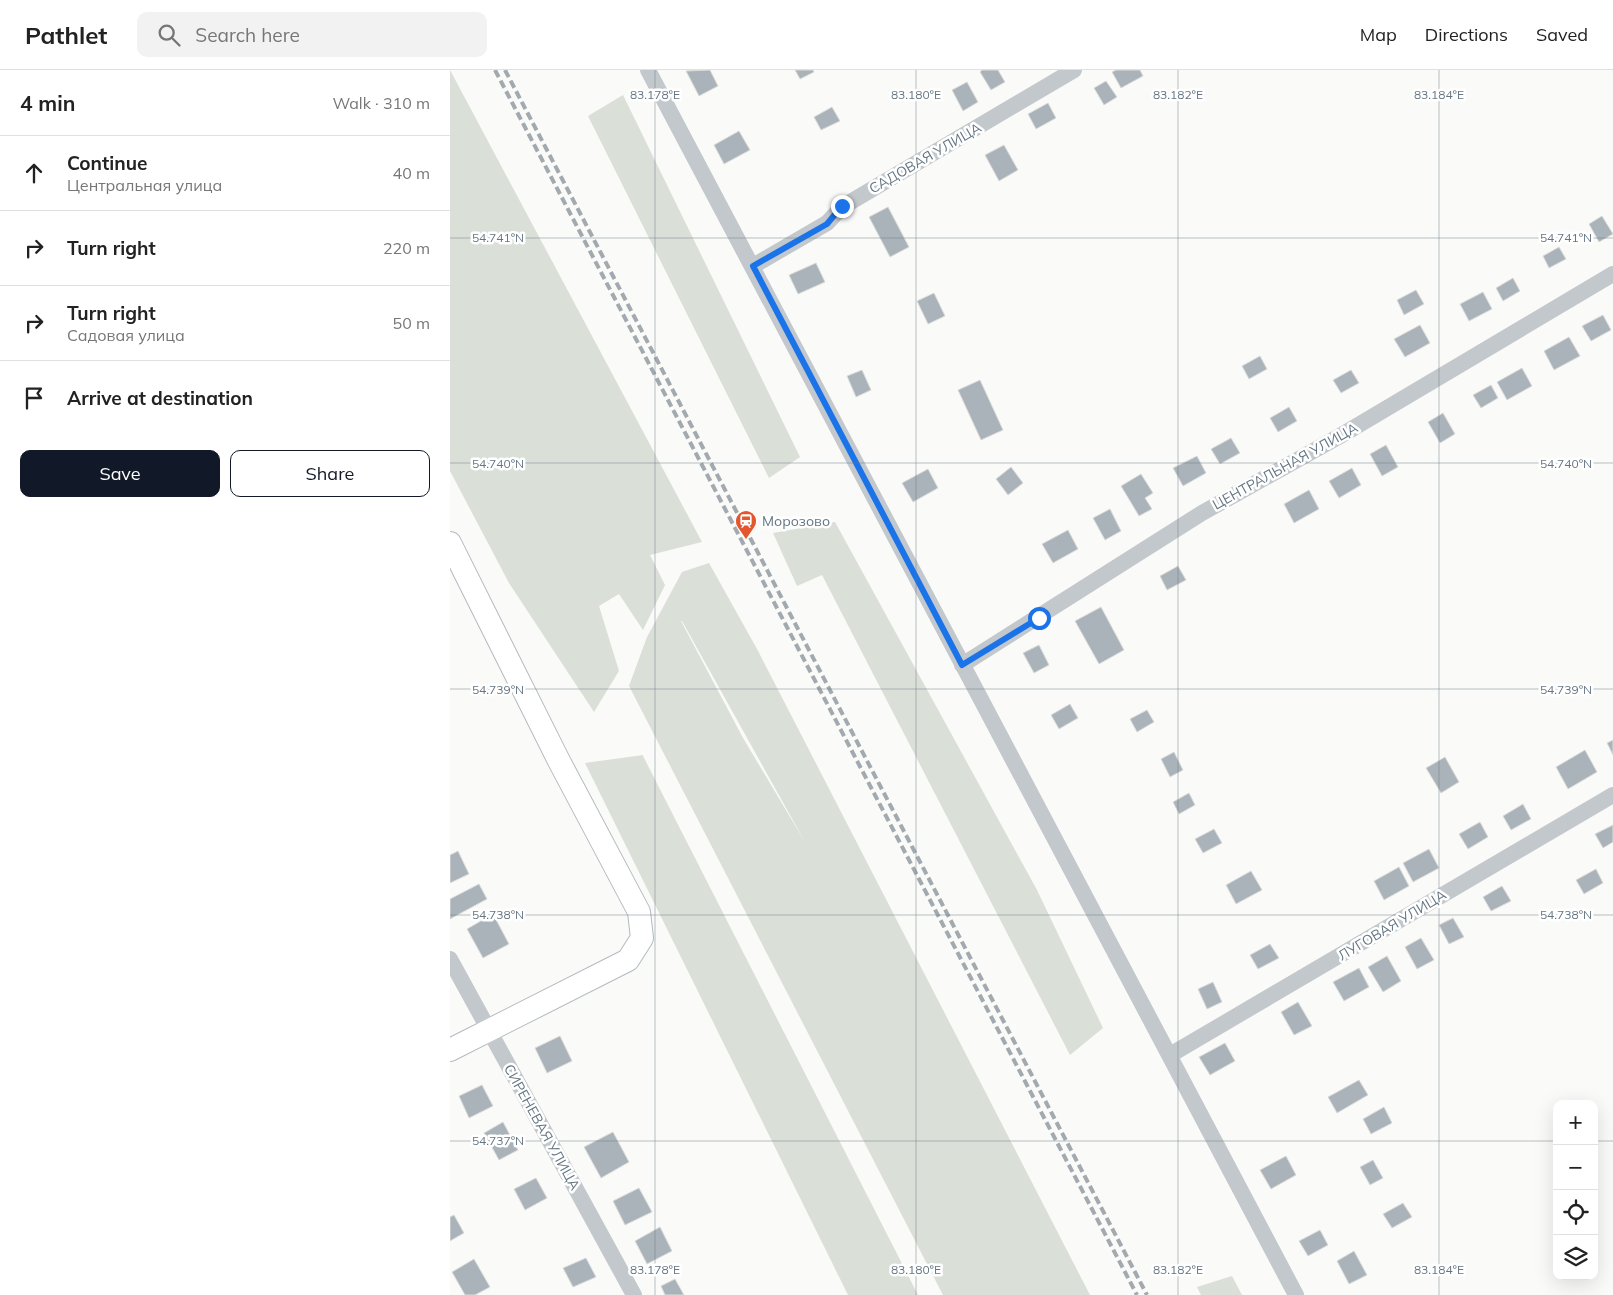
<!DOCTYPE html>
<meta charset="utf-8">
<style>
body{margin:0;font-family:Mulish,sans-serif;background:#f2f2f2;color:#222}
.controls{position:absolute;right:15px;bottom:15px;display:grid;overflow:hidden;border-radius:10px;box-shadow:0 5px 20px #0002}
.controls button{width:45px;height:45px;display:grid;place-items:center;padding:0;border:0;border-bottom:1px solid #e0e0e0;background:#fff;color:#222;font:25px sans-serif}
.stop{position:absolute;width:15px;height:15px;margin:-11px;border:4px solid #1a73e8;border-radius:50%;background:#fff}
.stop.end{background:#1a73e8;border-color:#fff;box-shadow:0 1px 5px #0008}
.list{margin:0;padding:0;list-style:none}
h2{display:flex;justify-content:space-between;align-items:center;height:65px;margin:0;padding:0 20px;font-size:21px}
h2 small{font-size:16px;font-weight:400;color:#767676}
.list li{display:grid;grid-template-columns:32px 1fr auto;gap:15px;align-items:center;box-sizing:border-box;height:75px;padding:0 20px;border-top:1px solid #e0e0e0}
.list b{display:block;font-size:19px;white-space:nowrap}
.list p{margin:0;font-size:16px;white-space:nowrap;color:#767676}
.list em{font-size:16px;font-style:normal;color:#767676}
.actions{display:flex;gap:10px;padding:15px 20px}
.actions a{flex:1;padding:11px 0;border:1px solid #111827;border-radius:10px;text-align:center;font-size:18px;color:#111827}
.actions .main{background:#111827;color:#fff}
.icon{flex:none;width:28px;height:28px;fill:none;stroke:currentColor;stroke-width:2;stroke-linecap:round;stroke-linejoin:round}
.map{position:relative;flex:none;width:1163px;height:1225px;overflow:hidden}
header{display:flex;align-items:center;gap:30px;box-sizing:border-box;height:70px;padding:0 25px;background:#fff;border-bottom:1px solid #e0e0e0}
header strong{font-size:24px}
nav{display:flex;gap:28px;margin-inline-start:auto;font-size:18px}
.search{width:350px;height:45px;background:#f2f2f2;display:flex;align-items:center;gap:12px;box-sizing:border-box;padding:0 18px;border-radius:10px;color:#767676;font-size:19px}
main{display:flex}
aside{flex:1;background:#fff}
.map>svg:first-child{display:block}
.green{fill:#dadfd7;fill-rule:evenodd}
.building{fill:#aab3b9;stroke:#dcdcda}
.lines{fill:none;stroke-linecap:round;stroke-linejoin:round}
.secondary-casing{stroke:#b3babf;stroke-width:24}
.street{stroke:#c3c8cc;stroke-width:16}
.secondary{stroke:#fff;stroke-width:22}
.rail{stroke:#a2aab0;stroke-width:4;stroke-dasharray:8 4;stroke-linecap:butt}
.route{stroke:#1a73e8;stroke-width:6}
.ticks{fill:none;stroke:#657683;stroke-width:1;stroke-opacity:0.45}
.labels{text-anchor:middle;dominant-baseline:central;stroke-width:5;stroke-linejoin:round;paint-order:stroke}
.street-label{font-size:14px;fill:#657683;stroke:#fff}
.poi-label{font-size:14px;fill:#657683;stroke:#fff;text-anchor:start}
.ticks-label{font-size:12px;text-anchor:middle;fill:#657683;stroke:#fff;stroke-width:5;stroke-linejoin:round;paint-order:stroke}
</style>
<header>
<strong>Pathlet</strong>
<div class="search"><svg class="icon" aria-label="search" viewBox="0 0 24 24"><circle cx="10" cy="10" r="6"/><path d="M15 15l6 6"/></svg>Search here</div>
<nav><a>Map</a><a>Directions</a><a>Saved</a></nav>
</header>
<main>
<aside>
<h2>4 min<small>Walk · 310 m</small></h2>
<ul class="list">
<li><svg class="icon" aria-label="ahead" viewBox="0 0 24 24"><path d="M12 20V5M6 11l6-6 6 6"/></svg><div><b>Continue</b><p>Центральная улица</p></div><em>40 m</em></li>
<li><svg class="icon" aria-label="right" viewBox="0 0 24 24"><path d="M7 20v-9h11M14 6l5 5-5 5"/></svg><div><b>Turn right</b></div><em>220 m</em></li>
<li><svg class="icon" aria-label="right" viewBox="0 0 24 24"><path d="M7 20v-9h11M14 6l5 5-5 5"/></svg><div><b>Turn right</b><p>Садовая улица</p></div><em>50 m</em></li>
<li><svg class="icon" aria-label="arrive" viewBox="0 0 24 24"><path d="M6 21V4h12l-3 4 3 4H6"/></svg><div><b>Arrive at destination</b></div></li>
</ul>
<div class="actions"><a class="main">Save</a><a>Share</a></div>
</aside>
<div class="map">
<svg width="1163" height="1225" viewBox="0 0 1163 1225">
<rect width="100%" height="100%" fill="#fafaf8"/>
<g class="green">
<polygon points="0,0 252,472 200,485 215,515 193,560 169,524 149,536 169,601 144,642 59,513 0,401"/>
<polygon points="173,25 350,387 319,408 138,46"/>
<polygon points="385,452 587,820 653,958 620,985 372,505 347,516 323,463"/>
<path d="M259,493L307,579L640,1225H493L179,616L197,567L232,502ZM231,551H232L355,772L293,668Z"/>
<polygon points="193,685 193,686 468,1225 398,1225 135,693"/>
<polygon points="782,1206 792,1225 751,1225 747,1217"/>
</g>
<g class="building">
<polygon points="260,0 268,16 249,26 236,1"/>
<polygon points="345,0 363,0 364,2 350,9"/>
<polygon points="532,0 548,0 555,12 541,20 530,2"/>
<polygon points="666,0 690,0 693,6 671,18 662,2"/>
<polygon points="656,11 667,27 654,35 644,18"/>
<polygon points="517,12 528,32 513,41 502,20"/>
<polygon points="598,33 606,48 586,59 578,44"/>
<polygon points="382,37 390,51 371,60 364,47"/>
<polygon points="289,61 300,80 274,94 264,75"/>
<polygon points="554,75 568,100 549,111 535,85"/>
<polygon points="438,137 459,177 440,187 419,147"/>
<polygon points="1152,146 1163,164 1149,172 1139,154"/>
<polygon points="1109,177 1116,189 1099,198 1093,186"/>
<polygon points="366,193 375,212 348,224 339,205"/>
<polygon points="1063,208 1070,221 1053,231 1046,218"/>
<polygon points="966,220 974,234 954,245 947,230"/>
<polygon points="1033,222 1042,239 1019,251 1010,234"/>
<polygon points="484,223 495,246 478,254 467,231"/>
<polygon points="1153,245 1161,260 1141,271 1132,256"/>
<polygon points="970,255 980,273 955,287 944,269"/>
<polygon points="1119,267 1130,286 1104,300 1094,281"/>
<polygon points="810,286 817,299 799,309 792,296"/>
<polygon points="1072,298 1082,316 1057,330 1047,312"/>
<polygon points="412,300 421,320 406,327 397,306"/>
<polygon points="901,300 909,313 891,323 883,310"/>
<polygon points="530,310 553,360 531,370 508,320"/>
<polygon points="1041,315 1048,328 1031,338 1023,325"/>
<polygon points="839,337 847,351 828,362 820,348"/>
<polygon points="993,343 1005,364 990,373 978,352"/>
<polygon points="781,368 790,383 770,394 761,379"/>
<polygon points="936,375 948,397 932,406 920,384"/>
<polygon points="747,386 756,403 733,416 723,398"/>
<polygon points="561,397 573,413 558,425 546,409"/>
<polygon points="902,398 911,415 889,428 879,411"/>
<polygon points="478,399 488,418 463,432 452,413"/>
<polygon points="691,404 703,423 695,428 702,439 689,446 671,416"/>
<polygon points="859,420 869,439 844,453 834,434"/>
<polygon points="660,439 671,461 655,470 643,448"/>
<polygon points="618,460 628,479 603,493 592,474"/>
<polygon points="728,496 736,510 717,520 710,506"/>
<polygon points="651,537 674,580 649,594 625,551"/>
<polygon points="589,575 599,595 584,603 573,583"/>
<polygon points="620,634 628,648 609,659 601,645"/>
<polygon points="697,640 704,652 687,662 680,649"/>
<polygon points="1163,670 1163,685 1157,673"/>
<polygon points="1135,680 1147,702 1118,719 1106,697"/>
<polygon points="724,682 733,700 720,707 711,689"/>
<polygon points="995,687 1009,712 991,723 976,698"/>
<polygon points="739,723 745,735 729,744 723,732"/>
<polygon points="1073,734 1081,749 1061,760 1053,746"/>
<polygon points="1030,752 1038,767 1018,779 1009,764"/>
<polygon points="1163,755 1163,772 1153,778 1145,764"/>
<polygon points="764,759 772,773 753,783 745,769"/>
<polygon points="979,779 989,798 963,812 953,793"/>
<polygon points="8,781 19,804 0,813 0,785"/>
<polygon points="949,797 959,816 934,830 924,811"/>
<polygon points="1146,799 1153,813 1134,824 1126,810"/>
<polygon points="801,801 812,820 786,834 776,815"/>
<polygon points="29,814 37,829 0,849 0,829"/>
<polygon points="1052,816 1061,831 1041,841 1033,827"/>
<polygon points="43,844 59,874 33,888 17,859"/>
<polygon points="1003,848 1014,867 999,874 989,855"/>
<polygon points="971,868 984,890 967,899 955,877"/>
<polygon points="820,874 829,888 808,899 800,885"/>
<polygon points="937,886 951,911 933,922 918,897"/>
<polygon points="909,898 919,917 894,931 883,912"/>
<polygon points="763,912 772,932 757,939 748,919"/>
<polygon points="848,932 862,956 844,965 831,942"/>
<polygon points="110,966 122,991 97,1003 85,978"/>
<polygon points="775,973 785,991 760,1005 749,987"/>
<polygon points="909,1010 918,1025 887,1043 878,1027"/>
<polygon points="32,1015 43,1036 19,1048 9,1026"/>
<polygon points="934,1037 942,1053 921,1064 913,1049"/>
<polygon points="53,1052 68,1080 49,1090 34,1063"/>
<polygon points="163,1062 179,1092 151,1108 134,1077"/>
<polygon points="836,1086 846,1105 821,1119 810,1100"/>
<polygon points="923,1090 933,1108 920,1115 910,1097"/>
<polygon points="86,1108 97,1128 75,1140 64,1119"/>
<polygon points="189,1118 202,1142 175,1155 163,1131"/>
<polygon points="953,1133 962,1147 942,1158 933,1144"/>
<polygon points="4,1145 14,1163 0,1171 0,1147"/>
<polygon points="210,1157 222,1181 197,1194 185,1171"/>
<polygon points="870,1160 878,1175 858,1186 849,1171"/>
<polygon points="904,1181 917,1205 899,1214 887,1191"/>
<polygon points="136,1188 146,1207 123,1217 113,1198"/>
<polygon points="24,1189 40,1217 25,1225 15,1225 2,1202"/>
<polygon points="225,1209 234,1225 215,1225 211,1216"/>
</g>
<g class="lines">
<g class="secondary-casing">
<polyline id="secondary" points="0,473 109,691 189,842 192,868 178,890 0,980"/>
</g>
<g class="street">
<polyline points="198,0 846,1225"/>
<polyline points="303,196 377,153 392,137 624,0"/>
<polyline points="512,595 752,443 890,366 1163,204"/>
<polyline points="0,889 184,1225"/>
<polyline points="720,985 1163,725"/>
</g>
<use href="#secondary" class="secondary"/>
<g class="rail">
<polyline points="45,0 687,1225"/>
<polyline points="55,0 697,1225"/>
</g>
</g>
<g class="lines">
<polyline class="route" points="392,136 377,154 303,196 512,595 589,548"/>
</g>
<path class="ticks" d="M205,0V1225M466,0V1225M728,0V1225M989,0V1225M0,168H1163M0,393H1163M0,619H1163M0,845H1163M0,1071H1107M1144,1071H1163"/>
<defs>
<g id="station-pin" transform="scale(1.125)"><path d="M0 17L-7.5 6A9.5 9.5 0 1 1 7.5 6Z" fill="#e4572e" stroke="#fff"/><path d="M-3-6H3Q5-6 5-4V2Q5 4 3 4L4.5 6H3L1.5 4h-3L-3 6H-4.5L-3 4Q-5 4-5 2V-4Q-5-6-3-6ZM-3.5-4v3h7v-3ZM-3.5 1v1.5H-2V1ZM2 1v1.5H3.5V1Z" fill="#fff"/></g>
</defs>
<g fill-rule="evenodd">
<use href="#station-pin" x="296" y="451"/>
</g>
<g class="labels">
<g class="street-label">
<text transform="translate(475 88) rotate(-30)">САДОВАЯ УЛИЦА</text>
<text transform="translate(835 396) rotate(-29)">ЦЕНТРАЛЬНАЯ УЛИЦА</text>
<text transform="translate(942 855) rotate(-31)">ЛУГОВАЯ УЛИЦА</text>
<text transform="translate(92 1057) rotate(61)">СИРЕНЕВАЯ УЛИЦА</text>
</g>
<g class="poi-label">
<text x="312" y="451">Морозово</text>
</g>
</g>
<g class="ticks-label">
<text x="205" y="29">83.178°E</text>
<text x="466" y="29">83.180°E</text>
<text x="728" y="29">83.182°E</text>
<text x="989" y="29">83.184°E</text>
<text x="48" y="172">54.741°N</text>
<text x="1116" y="172">54.741°N</text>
<text x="48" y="398">54.740°N</text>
<text x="1116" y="398">54.740°N</text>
<text x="48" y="624">54.739°N</text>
<text x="1116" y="624">54.739°N</text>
<text x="48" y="849">54.738°N</text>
<text x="1116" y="849">54.738°N</text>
<text x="48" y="1075">54.737°N</text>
<text x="205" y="1204">83.178°E</text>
<text x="466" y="1204">83.180°E</text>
<text x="728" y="1204">83.182°E</text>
<text x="989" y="1204">83.184°E</text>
</g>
</svg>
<div class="controls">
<button>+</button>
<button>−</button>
<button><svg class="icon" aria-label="locate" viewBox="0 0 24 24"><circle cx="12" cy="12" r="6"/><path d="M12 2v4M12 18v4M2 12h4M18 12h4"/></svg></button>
<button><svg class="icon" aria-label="layers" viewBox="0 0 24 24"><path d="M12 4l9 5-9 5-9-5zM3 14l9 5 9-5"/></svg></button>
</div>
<div class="stop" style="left:589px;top:548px"></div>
<div class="stop end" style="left:392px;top:136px"></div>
</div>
</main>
